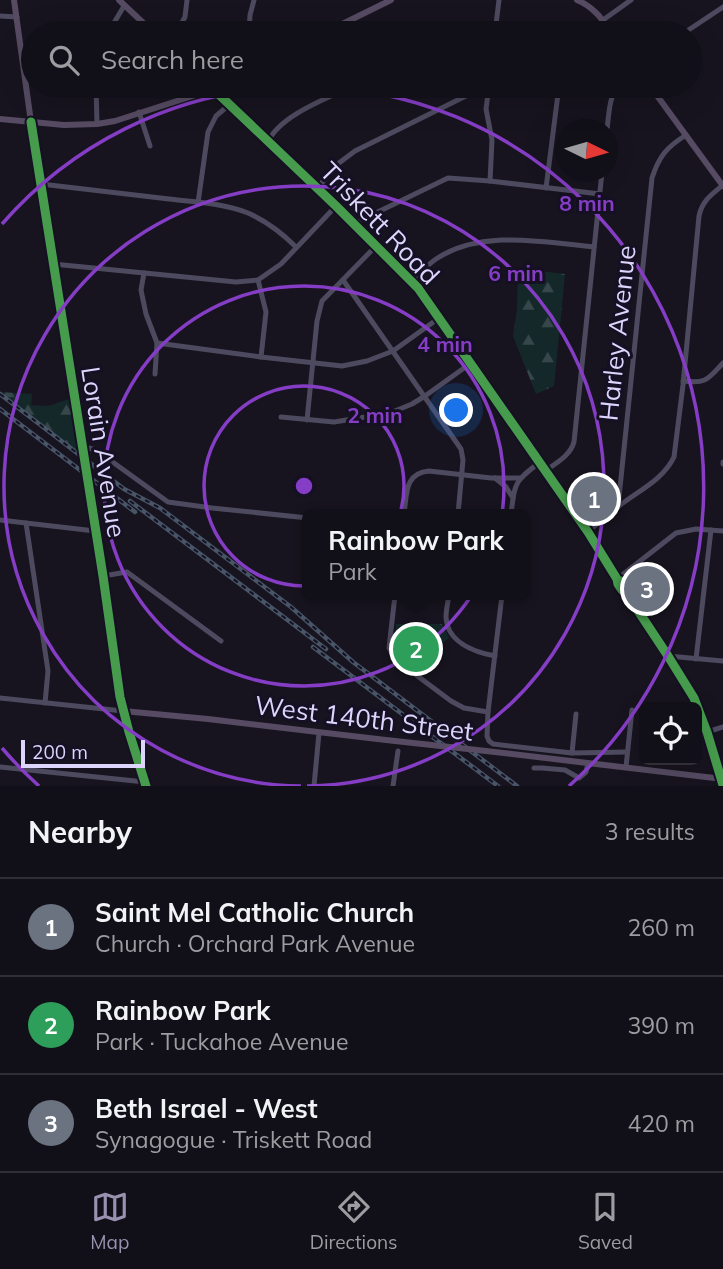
<!DOCTYPE html>
<meta charset="utf-8">
<style>
body{margin:0;font-family:Mulish,sans-serif;background:#1e1d24;color:#f1f3f6}
.controls{position:absolute;right:21px;bottom:21px;display:grid;overflow:hidden;border-radius:10px;box-shadow:0 7px 28px #0002}
.controls button{width:63px;height:63px;display:grid;place-items:center;padding:0;border:0;border-bottom:2px solid #302f36;background:#110f17;color:#f1f3f6;font:35px sans-serif}
.compass{position:absolute;left:555px;top:119px;width:63px;height:63px;border-radius:50%;background:#110f17;box-shadow:0 7px 28px #0002;rotate:95deg}
.scale{position:absolute;left:21px;bottom:18px;width:124px;box-sizing:border-box;padding-left:7px;border:4px solid #ddd5fc;border-top:0;font-size:19px;line-height:24px;white-space:nowrap;color:#ddd5fc;-webkit-text-stroke:5px #151023;paint-order:stroke}
.you{position:absolute;left:457px;top:411px;width:24px;height:24px;margin:-18px;border:5px solid #fff;border-radius:50%;background:#1a73e8;box-shadow:0 0 0 10px #1a73e833}
.badge{display:grid;place-items:center;width:46px;height:46px;border-radius:50%;background:#9891af;color:#fff;font-size:23px;font-weight:700}
.pin{position:absolute;translate:-50% -50%;border:4px solid #fff;box-shadow:0 2px 7px #0006}
.popup{position:absolute;left:302px;top:509px;width:228px;height:91px;box-sizing:border-box;display:grid;place-content:center;border-radius:10px;background:#110f17;filter:drop-shadow(0 2px 5px #0005);font-size:23px;white-space:nowrap;color:#9c9ca1}
.popup b{font-size:26px;color:#f1f3f6}
.popup::after{content:'';position:absolute;left:50%;top:100%;margin-left:-14px;border:14px solid transparent;border-top-color:#110f17}
.list{margin:0;padding:0;list-style:none}
h2{display:flex;justify-content:space-between;align-items:center;height:91px;margin:0;padding:0 28px;font-size:30px}
h2 small{font-size:23px;font-weight:400;color:#9c9ca1}
.list li{display:grid;grid-template-columns:46px 1fr auto;gap:21px;align-items:center;box-sizing:border-box;height:98px;padding:0 28px;border-top:2px solid #302f36}
.list b{display:block;font-size:26px;white-space:nowrap}
.list p{margin:0;font-size:23px;white-space:nowrap;color:#9c9ca1}
.list em{font-size:23px;font-style:normal;color:#9c9ca1}
.icon{flex:none;width:38px;height:38px;fill:none;stroke:currentColor;stroke-width:2;stroke-linecap:round;stroke-linejoin:round}
.map{position:relative;flex:none;width:723px;height:786px;overflow:hidden}
.search{position:absolute;background:#110f17;box-shadow:0 7px 28px #0002;left:21px;right:21px;top:21px;height:77px;display:flex;align-items:center;gap:18px;box-sizing:border-box;padding:0 24px;border-radius:38px;color:#9c9ca1;font-size:26px}
.sheet{height:385px;background:#110f17}
nav{display:flex;justify-content:space-around;align-items:center;box-sizing:border-box;height:98px;border-top:2px solid #302f36;background:#110f17;font-size:19px;color:#9c9ca1}
nav a{display:grid;justify-items:center;gap:4px}
nav .on{color:#9891af}
.map>svg:first-child{display:block}
.forest{fill:url(#forest-firs)}
.park{fill:url(#park-crowns)}
.lines{fill:none;stroke-linecap:round;stroke-linejoin:round}
.minor{stroke:#4d4a5f;stroke-width:5}
.major{stroke:#564b62;stroke-width:6}
.rail-casing{stroke:#475566;stroke-width:4.5}
.rail{stroke:#151023;stroke-width:2;stroke-dasharray:5;stroke-linecap:butt}
.major-bridge{stroke:#564b62;stroke-width:6}
.cycleway-casing{stroke:#151023;stroke-width:13}
.cycleway{stroke:#469c4c;stroke-width:9}
.ring{fill:none;stroke:#853dc5;stroke-width:3.5}
.labels{text-anchor:middle;dominant-baseline:central;stroke-width:6;stroke-linejoin:round;paint-order:stroke}
.street-label{font-size:26px;fill:#ddd5fc;stroke:#151023}
.centre{fill:#853dc5;stroke:#151023;stroke-width:3.5}
.ring-label{font-size:21px;text-anchor:middle;font-weight:bold;fill:#853dc5;stroke:#151023;stroke-width:6;stroke-linejoin:round;paint-order:stroke}
</style>
<div class="map">
<svg width="723" height="786" viewBox="0 0 723 786">
<defs>
<pattern id="forest-firs" width="22" height="20" patternUnits="userSpaceOnUse" patternTransform="scale(1.75)"><rect width="22" height="20" fill="#14282a"/><path d="M5 1l3.5 6h-7zM16 11l3.5 6h-7z" fill="#36464a"/></pattern>
<pattern id="park-crowns" width="20" height="18" patternUnits="userSpaceOnUse" patternTransform="scale(1.75)"><rect width="20" height="18" fill="#14282a"/><path d="M2 6a3 3 0 1 1 6 0M12 15a3 3 0 1 1 6 0" fill="none" stroke="#36464a"/></pattern>
</defs>
<rect width="100%" height="100%" fill="#17141f"/>
<g class="forest">
<polygon points="530,270 565,274 554,386 536,394 513,336 517,310 518,272"/>
<polygon points="0,392 32,394 31,405 48,406 72,398 80,457 0,397"/>
</g>
<path class="park" d="M396,624H442L449,638L424,658L415,668C395,654 393,649 396,624Z"/>
<g class="lines">
<g class="minor">
<polyline points="0,16 17,17"/>
<polyline points="603,20 631,0"/>
<polyline points="108,33 124,6"/>
<polyline points="176,33 185,17 187,0"/>
<polyline points="249,33 250,15 254,0"/>
<polyline points="495,33 499,0"/>
<polyline points="684,33 723,7"/>
<polyline points="96,86 97,124"/>
<polyline points="489,86 486,109 492,140 490,181"/>
<polyline points="554,86 613,92"/>
<polyline points="139,112 150,146"/>
<path d="M607,130C609,114 609,99 617,86"/>
<path d="M268,142C280,115 328,98 353,86"/>
<path d="M41,184C83,189 126,194 169,199C194,202 224,203 248,213C266,221 282,233 296,247"/>
<polyline points="318,187 339,163 355,151 486,86"/>
<polyline points="546,188 559,86"/>
<polyline points="198,203 208,132 216,116 229,105"/>
<polyline points="353,224 448,178 490,181 600,194"/>
<polyline points="53,264 236,282 258,280 281,264 336,206"/>
<polyline points="144,273 141,290 146,314 157,343 155,374"/>
<polyline points="258,280 266,312 261,357"/>
<polyline points="343,280 461,449 463,460 458,514"/>
<path d="M412,281C420,274 427,265 436,259C482,229 543,242 594,247"/>
<polyline points="157,343 261,357 342,366 367,361 393,351 439,318"/>
<path d="M683,381C707,384 708,379 723,363"/>
<polyline points="281,417 334,422 390,413 412,404 425,396 471,363"/>
<polyline points="307,420 317,321 322,301 376,246"/>
<polyline points="81,446 96,450 168,502 212,508 308,518"/>
<polyline points="723,462 723,464"/>
<path d="M545,471C556,463 570,456 574,442L602,172"/>
<polyline points="495,478 506,487 513,498"/>
<path d="M618,507L652,178C659,156 667,147 686,135"/>
<path d="M404,514C407,495 404,473 429,471L491,478H519"/>
<path d="M511,514C515,482 514,482 540,462"/>
<polyline points="0,520 95,531"/>
<polyline points="26,523 48,671 45,703"/>
<path d="M588,532C598,523 608,514 619,506C638,491 663,480 674,457L683,385L699,216C702,201 712,194 723,185"/>
<polyline points="103,576 127,572 221,641"/>
<polyline points="617,579 676,533 696,529 723,531"/>
<polyline points="395,595 389,648 396,660 451,701 464,708 488,712"/>
<path d="M449,595C448,602 446,610 446,617C447,642 474,652 495,656"/>
<polyline points="502,595 488,712 487,736 489,741 493,744 572,753 627,752"/>
<polyline points="668,656 723,661"/>
<polyline points="696,659 711,530"/>
<polyline points="0,698 123,711"/>
<polyline points="707,732 723,727"/>
<polyline points="572,753 576,714"/>
<polyline points="0,767 145,782"/>
<polyline points="626,767 632,710"/>
<polyline points="534,768 542,768 565,770 579,778 586,772 588,763"/>
<polyline points="314,786 319,733"/>
<polyline points="393,786 398,751"/>
</g>
<g class="major">
<polyline points="14,0 31,122 103,576 120,697 129,732 146,786"/>
<polyline points="119,0 154,33"/>
<path d="M577,0C594,7 602,19 612,33"/>
<polyline points="324,33 391,0"/>
<polyline points="210,86 336,206 418,288 588,532 617,579 618,584 622,590 625,591"/>
<polyline points="650,86 723,186"/>
<polyline points="0,119 64,125 97,124 115,121 214,89 221,86"/>
<polyline points="617,579 625,585 625,591 668,656 694,698 707,732 723,785"/>
<polyline points="123,711 208,719 386,740"/>
<polyline points="486,751 723,779"/>
</g>
<g class="rail-casing">
<g id="rail">
<polyline points="0,394 124,489 160,508 291,607 353,662 517,786"/>
<polyline points="0,409 135,512"/>
<polyline points="130,501 326,649"/>
<polyline points="313,647 498,786"/>
</g>
</g>
<use href="#rail" class="rail"/>
<polyline class="major-bridge" points="386,740 486,751"/>
<g class="cycleway-casing">
<g id="cycleway">
<polyline points="210,86 336,206 418,288 588,532 617,579 618,584 622,590 625,591"/>
<polyline points="31,122 103,576 120,697 129,732 146,786"/>
<polyline points="621,581 626,587 625,591 668,656 694,698 707,732 723,785"/>
</g>
</g>
<use href="#cycleway" class="cycleway"/>
</g>
<g class="ring">
<circle cx="304" cy="486" r="100"/>
<circle cx="304" cy="486" r="200"/>
<path d="M301 786A300 300 0 1 1 307 786"/>
<path d="M39 786A400 400 0 0 1 2 748M2 224A400 400 0 1 1 569 786"/>
</g>
<g class="labels">
<g class="street-label">
<text transform="translate(380 223) rotate(46)">Triskett Road</text>
<text transform="translate(617 333) rotate(-84)">Harley Avenue</text>
<text transform="translate(104 452) rotate(81)">Lorain Avenue</text>
<text transform="translate(364 718) rotate(7)">West 140th Street</text>
</g>
</g>
<circle cx="304" cy="486" r="10" class="centre"/>
<g class="ring-label">
<text x="587" y="211">8 min</text>
<text x="516" y="281">6 min</text>
<text x="445" y="352">4 min</text>
<text x="375" y="423">2 min</text>
</g>
</svg>
<div class="controls">
<button><svg class="icon" aria-label="locate" viewBox="0 0 24 24"><circle cx="12" cy="12" r="6"/><path d="M12 2v4M12 18v4M2 12h4M18 12h4"/></svg></button>
</div>
<svg class="compass" viewBox="-18 -18 36 36"><path d="M0-13l5 13h-10z" fill="#e53935"/><path d="M0 13l5-13h-10z" fill="#9c9ca1"/></svg>
<div class="scale">200 m</div>
<div class="you"></div>
<div class="pin badge" style="left:594px;top:499px;background:#6b7280">1</div>
<div class="pin badge" style="left:416px;top:649px;background:#2e9e5b">2</div>
<div class="popup"><b>Rainbow Park</b>Park</div>
<div class="pin badge" style="left:647px;top:589px;background:#6b7280">3</div>
<div class="search"><svg class="icon" aria-label="search" viewBox="0 0 24 24"><circle cx="10" cy="10" r="6"/><path d="M15 15l6 6"/></svg>Search here</div>
</div>
<section class="sheet">
<h2>Nearby<small>3 results</small></h2>
<ul class="list">
<li><span class="badge" style="background:#6b7280">1</span><div><b>Saint Mel Catholic Church</b><p>Church · Orchard Park Avenue</p></div><em>260 m</em></li>
<li><span class="badge" style="background:#2e9e5b">2</span><div><b>Rainbow Park</b><p>Park · Tuckahoe Avenue</p></div><em>390 m</em></li>
<li><span class="badge" style="background:#6b7280">3</span><div><b>Beth Israel - West</b><p>Synagogue · Triskett Road</p></div><em>420 m</em></li>
</ul>
</section>
<nav>
<a class="on"><svg class="icon" aria-label="map" viewBox="0 0 24 24"><path d="M3 6l6-2 6 2 6-2v14l-6 2-6-2-6 2zM9 4v14M15 6v14"/></svg>Map</a>
<a><svg class="icon" aria-label="directions" viewBox="0 0 24 24"><path d="M12 3l9 9-9 9-9-9zM9 14v-3h6M13 9l2 2-2 2"/></svg>Directions</a>
<a><svg class="icon" aria-label="saved" viewBox="0 0 24 24"><path d="M7 4h10v16l-5-4-5 4z"/></svg>Saved</a>
</nav>
